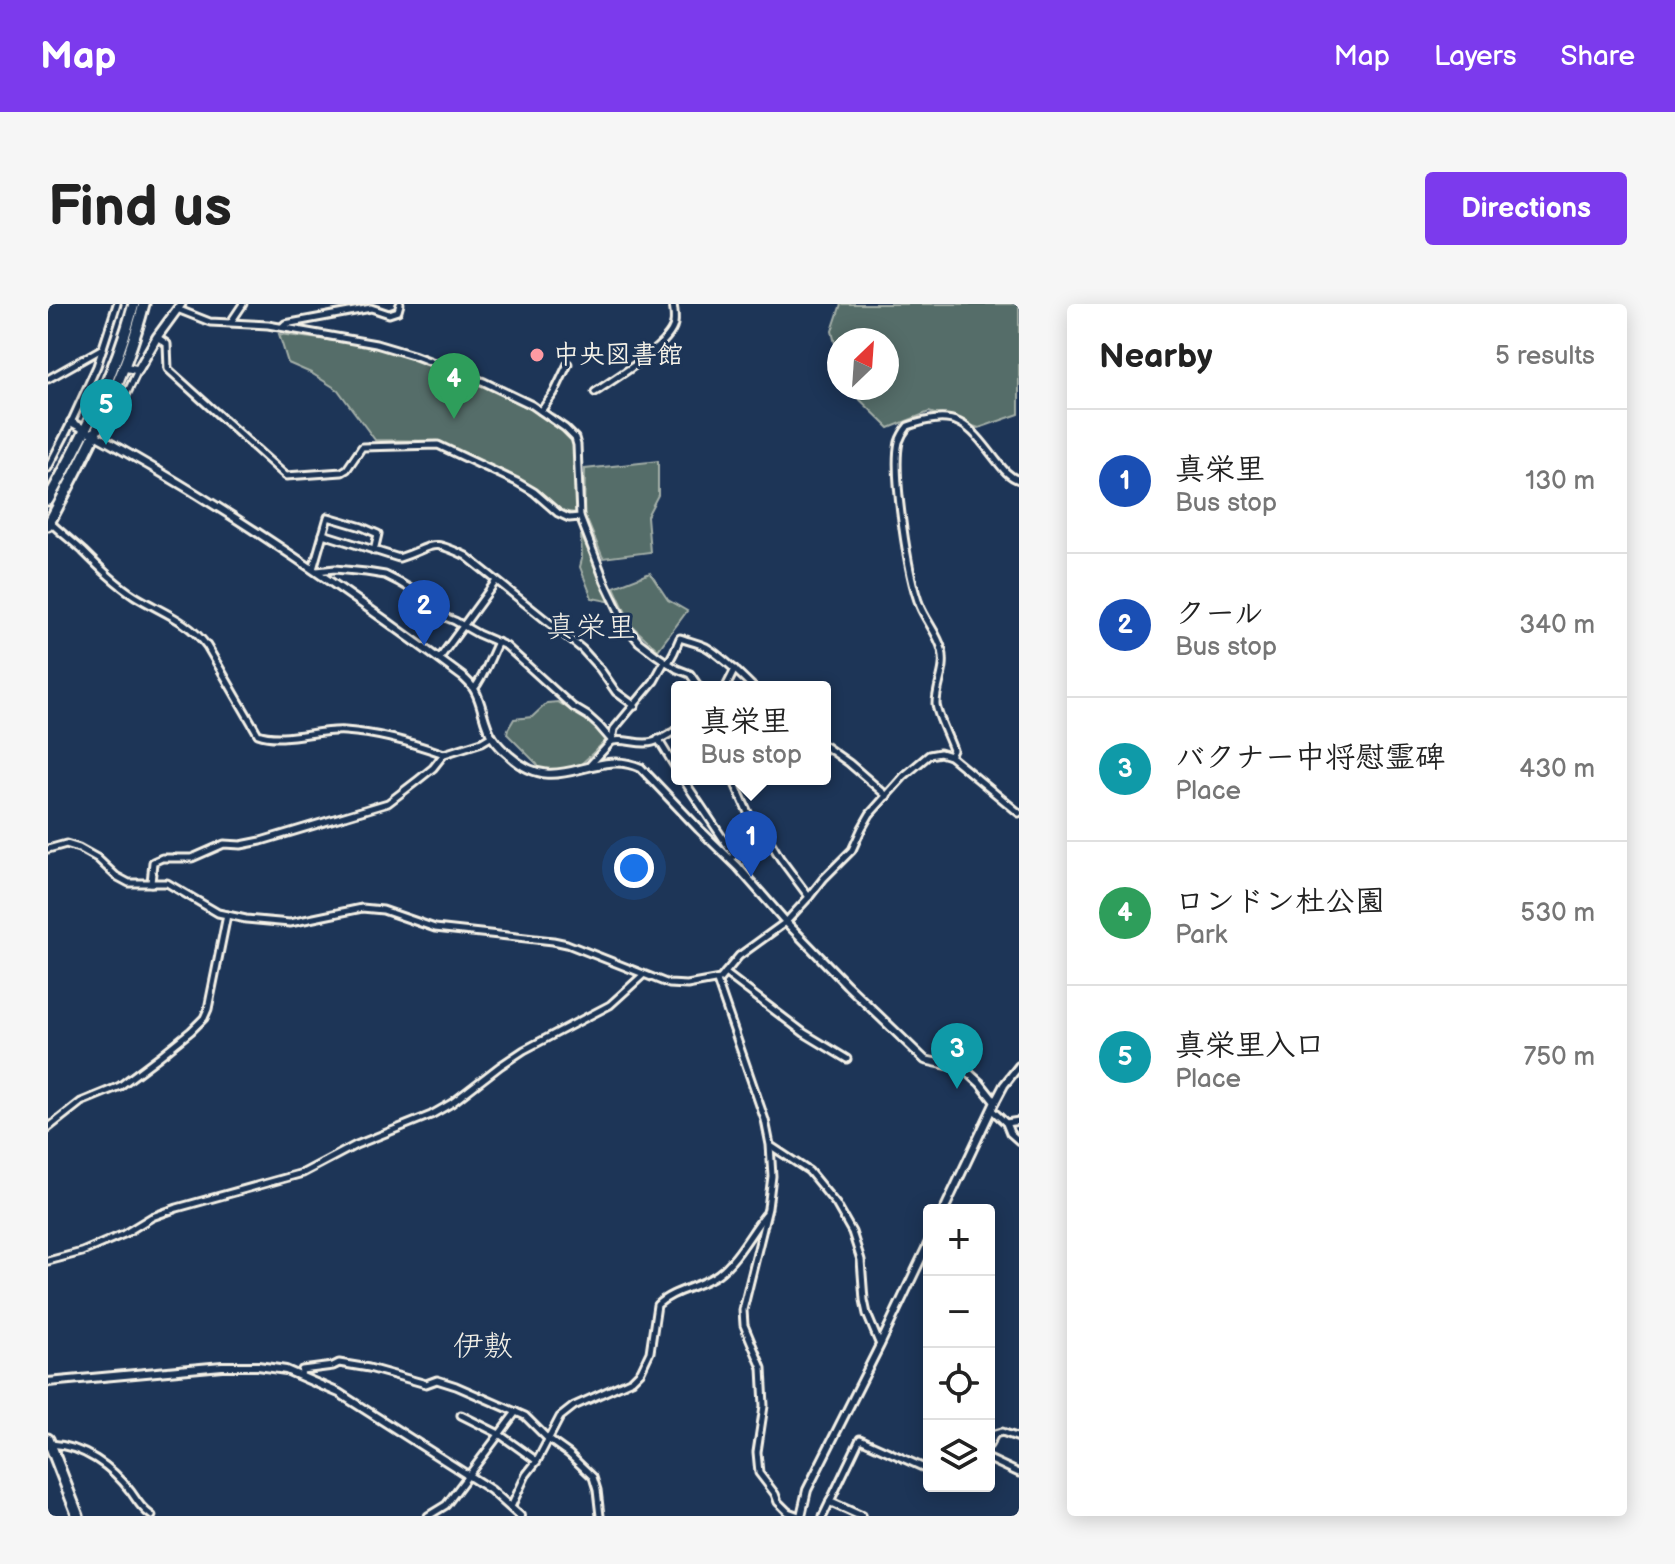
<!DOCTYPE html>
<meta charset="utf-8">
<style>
body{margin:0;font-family:"Balsamiq Sans","Klee One",sans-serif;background:#f6f6f6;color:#222}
.controls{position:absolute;right:24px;bottom:24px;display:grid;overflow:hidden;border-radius:8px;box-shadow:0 4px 20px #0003}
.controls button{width:72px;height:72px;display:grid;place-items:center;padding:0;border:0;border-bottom:2px solid #e0e0e0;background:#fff;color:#222;font:40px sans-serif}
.compass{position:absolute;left:779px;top:24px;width:72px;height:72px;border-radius:50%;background:#fff;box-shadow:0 4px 20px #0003;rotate:25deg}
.you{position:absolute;left:586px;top:564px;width:28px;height:28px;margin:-20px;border:6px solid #fff;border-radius:50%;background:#1a73e8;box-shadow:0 0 0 12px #1a73e833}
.badge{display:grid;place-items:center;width:52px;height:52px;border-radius:50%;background:#7c3aed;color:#fff;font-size:26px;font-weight:700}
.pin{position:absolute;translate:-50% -66px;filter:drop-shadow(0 2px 4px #0008)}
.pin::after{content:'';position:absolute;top:42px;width:28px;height:24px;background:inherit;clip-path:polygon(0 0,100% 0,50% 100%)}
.popup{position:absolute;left:623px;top:377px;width:160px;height:104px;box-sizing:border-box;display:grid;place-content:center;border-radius:8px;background:#fff;filter:drop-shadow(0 2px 6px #0005);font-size:26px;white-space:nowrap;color:#767676}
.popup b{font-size:30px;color:#222}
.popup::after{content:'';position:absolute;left:50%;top:100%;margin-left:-16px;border:16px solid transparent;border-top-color:#fff}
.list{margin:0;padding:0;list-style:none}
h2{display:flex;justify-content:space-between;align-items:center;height:104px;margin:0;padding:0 32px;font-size:34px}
h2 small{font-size:26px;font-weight:400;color:#767676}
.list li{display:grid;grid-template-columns:52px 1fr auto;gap:24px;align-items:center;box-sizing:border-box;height:144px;padding:0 32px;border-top:2px solid #e0e0e0}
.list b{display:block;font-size:30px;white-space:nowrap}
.list p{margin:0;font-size:26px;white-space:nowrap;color:#767676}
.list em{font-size:26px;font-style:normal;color:#767676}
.icon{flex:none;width:44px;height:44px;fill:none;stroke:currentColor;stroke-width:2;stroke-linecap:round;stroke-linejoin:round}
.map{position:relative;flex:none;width:971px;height:1212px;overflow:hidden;border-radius:8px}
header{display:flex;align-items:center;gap:48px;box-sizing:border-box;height:112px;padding:0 40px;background:#7c3aed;color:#fff}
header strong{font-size:38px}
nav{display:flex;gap:44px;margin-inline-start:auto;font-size:28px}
.intro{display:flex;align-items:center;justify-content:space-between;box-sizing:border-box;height:192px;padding:0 48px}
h1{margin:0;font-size:56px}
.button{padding:20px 36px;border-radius:8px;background:#7c3aed;color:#fff;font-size:28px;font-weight:700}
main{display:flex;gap:48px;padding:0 48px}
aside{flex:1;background:#fff;border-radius:8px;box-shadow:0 4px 20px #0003}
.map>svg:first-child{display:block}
.green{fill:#556d69;stroke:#a4afa8;stroke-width:2}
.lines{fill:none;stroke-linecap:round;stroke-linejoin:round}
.minor-casing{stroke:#f4f1e8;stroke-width:11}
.tertiary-casing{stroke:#f4f1e8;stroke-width:12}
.secondary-casing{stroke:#f4f1e8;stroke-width:13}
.trunk-casing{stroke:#f4f1e8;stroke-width:15}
.minor{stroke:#1d3557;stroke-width:5}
.tertiary{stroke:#1d3557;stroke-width:6}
.secondary{stroke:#1d3557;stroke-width:7}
.trunk{stroke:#1d3557;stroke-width:9}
.poi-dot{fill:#ff9aa2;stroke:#1d3557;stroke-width:3}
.labels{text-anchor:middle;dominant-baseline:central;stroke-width:6;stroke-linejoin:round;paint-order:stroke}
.poi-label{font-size:26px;font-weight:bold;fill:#f4f1e8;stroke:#1d3557;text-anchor:start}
.quarter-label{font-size:30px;fill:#f4f1e8;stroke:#1d3557}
</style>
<header>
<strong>Map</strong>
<nav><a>Map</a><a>Layers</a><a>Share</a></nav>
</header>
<div class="intro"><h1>Find us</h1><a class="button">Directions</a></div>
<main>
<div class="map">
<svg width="971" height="1212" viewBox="0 0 971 1212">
<rect width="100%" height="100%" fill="#1d3557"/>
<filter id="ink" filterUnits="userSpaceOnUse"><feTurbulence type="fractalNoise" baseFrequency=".0125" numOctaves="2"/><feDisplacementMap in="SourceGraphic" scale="16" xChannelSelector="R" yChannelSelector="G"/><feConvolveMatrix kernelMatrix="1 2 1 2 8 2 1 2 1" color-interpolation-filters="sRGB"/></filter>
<g filter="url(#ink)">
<g class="green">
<polygon points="793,0 971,0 971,110 931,124 881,108 841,124 800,84 839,84 839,36 791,36 791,56 784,27"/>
<path d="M231,30C263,34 296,37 328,44C368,53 515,103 527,142L529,209L512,207L490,186L390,137L327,136L290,86L263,69L240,59Z"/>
<polygon points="610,157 610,191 599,212 602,248 555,254 536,209 537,165"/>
<polygon points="533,231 564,298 544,294 532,263 534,255"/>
<polygon points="602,269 620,296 639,307 610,346 584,322 566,283"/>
<path d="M510,398C529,411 541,414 557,432L558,436C554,440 533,461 529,463C519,466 506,466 496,467L491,464L489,460L459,430L460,425L466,415L484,413L499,399Z"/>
</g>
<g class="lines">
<g class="minor-casing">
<g id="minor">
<polyline points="129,5 162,18 220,21 328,40 365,51 436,78 484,101 517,124 527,134 529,141 532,213 557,278 578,322 591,338 608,351 629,365 642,370 651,383"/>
<polyline points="183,18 195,0"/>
<polyline points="234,23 237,20 323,4 341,10 350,7 352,0"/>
<polyline points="109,33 119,40 120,65 238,172 294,168 299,165 314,143 390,141 469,178 486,188 510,209 521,214 532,213"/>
<polyline points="0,75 55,44"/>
<path d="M547,88C566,75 622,42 626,20C627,14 626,6 625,0"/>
<polyline points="493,107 506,89 520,60"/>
<polyline points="70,108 90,66"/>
<polyline points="0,164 20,125 49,62 69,0"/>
<path d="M2,218C12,228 24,237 35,247C51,263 68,280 87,292C113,308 140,316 159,342L210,430C235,439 270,425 297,427C330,429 365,439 396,450"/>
<path d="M275,230L351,254C388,242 380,234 418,252L534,345L552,365L568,388L587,402"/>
<polyline points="265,265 280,213 314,223 330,230 326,247"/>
<polyline points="269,267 287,265 318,268 337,271 351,278 376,293 397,313 407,317 430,330 458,342 525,403 540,412 551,422 564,437"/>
<polyline points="391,355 448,277"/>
<path d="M620,359L626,348L632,334C640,337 650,339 658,343C675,353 692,370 705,383"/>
<polyline points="678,383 687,365"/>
<path d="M426,385C437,371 442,354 450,338"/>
<polyline points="610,435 629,466"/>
<path d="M565,437C578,434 592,442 605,438C613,436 622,429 629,426"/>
<polyline points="777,442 801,459 839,492"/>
<path d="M902,452L905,446C901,434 889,411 888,400C888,382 899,365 894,346C890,330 878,317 872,302C860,273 844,168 851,138C853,132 856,127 860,122C908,105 920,119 948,156C955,165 961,173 971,176"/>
<polyline points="541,462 564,437 566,425 606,377 617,357"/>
<polyline points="635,475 686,551 683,556"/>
<polyline points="685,475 701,511 719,532 732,554 761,593"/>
<polyline points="0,545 18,540 31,544 49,554 68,572 81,579 119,579 170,609 198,615 242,619 314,604 335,606 387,624 505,637 519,640 621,680 639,681 672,675 691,652 738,618 761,593 776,574 804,546 814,524 822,510 856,472 881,451 892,449 902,452 971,509"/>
<polyline points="686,551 719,532"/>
<polyline points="103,579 105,558 114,554 144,554 176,540 193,541 213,537 340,499 370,476 385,464 396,450 434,438 444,432"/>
<polyline points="677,669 756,729 799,755"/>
<polyline points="669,677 717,816 722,841 724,872 720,904 695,1006 696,1021 714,1064 716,1102 709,1148 711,1169 727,1190 730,1198 740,1208 751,1212"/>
<polyline points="944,806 958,819 962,829 971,837"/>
<polyline points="958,819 971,817"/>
<polyline points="0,824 33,798 72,782 112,752 143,727 156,714 160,705 179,611"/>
<polyline points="723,842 761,867 788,900 804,928 813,956 816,996 819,1010 832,1041"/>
<polyline points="0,957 34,948 76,930 104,913 129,904 255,869 308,841 383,811 404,799 452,762 476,746 562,701 595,671"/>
<polyline points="253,1071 254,1066 285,1062 291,1059 321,1064 378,1080 389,1076 408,1082 477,1112 500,1135 521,1150 545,1173 549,1186 552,1212"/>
<polyline points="413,1111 451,1130 489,1157"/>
<path d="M3,1140C35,1142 64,1162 83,1188C90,1198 94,1205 104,1212"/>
<polyline points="941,1141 947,1130 954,1128 971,1134"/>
<polyline points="941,1155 971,1169"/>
<path d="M463,1203L478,1171L489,1157L512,1113L526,1102L584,1076L593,1067L602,1048L609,1001C626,985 651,984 670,970C689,956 702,930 717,911"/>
<polyline points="380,1212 398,1201 468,1108"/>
<polyline points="775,1212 812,1135 881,1166"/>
</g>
</g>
<g class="tertiary-casing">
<g id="tertiary">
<path d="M23,118C161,191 290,280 415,373C419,377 424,381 427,387C435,401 435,420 445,434C449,440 456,447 462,452C510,496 545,442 593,464L651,525L690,563L738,618L799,681L877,756L908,763L922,770L932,779L947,798"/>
<polyline points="896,906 947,798 956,781 971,762"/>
<polyline points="0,1078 174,1062 210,1062 238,1066 291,1089 443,1186 472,1212"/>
<polyline points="782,1198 813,1212"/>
<polyline points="753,1212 759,1186 832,1041 881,938"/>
</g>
</g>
<g class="secondary-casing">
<polyline id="secondary" points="76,63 90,66 109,33 133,0"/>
</g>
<g class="trunk-casing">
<g id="trunk">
<path d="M0,196C35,133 67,70 86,0"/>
<path d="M0,221C38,150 76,78 96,0"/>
<polyline points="0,1135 30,1212"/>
</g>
</g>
<use href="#minor" class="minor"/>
<use href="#tertiary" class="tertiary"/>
<use href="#secondary" class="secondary"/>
<use href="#trunk" class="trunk"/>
</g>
</g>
<circle class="poi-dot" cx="489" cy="51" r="8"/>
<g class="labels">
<g class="poi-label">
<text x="505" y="51">中央図書館</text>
</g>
<g class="quarter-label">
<text x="543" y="324">真栄里</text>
<text x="435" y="1043">伊敷</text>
</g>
</g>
</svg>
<div class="controls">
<button>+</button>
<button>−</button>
<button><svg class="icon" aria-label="locate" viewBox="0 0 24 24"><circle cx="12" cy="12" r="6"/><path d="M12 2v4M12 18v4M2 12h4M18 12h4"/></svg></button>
<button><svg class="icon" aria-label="layers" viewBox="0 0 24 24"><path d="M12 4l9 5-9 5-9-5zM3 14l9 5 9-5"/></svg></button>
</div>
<svg class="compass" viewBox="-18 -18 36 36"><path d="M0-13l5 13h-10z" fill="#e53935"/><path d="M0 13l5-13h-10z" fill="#767676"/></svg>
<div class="you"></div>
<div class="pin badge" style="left:703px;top:573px;background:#1a4fb4">1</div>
<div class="popup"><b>真栄里</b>Bus stop</div>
<div class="pin badge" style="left:376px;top:342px;background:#1a4fb4">2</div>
<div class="pin badge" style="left:909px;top:785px;background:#0f9aa8">3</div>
<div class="pin badge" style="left:406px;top:115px;background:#2e9e5b">4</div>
<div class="pin badge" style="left:58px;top:141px;background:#0f9aa8">5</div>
</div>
<aside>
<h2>Nearby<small>5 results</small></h2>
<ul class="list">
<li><span class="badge" style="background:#1a4fb4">1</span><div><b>真栄里</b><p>Bus stop</p></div><em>130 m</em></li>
<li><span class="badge" style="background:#1a4fb4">2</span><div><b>クール</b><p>Bus stop</p></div><em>340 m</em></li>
<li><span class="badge" style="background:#0f9aa8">3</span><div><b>バクナー中将慰霊碑</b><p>Place</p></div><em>430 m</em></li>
<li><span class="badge" style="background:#2e9e5b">4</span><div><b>ロンドン杜公園</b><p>Park</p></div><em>530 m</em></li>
<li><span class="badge" style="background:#0f9aa8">5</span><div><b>真栄里入口</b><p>Place</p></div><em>750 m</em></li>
</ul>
</aside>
</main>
